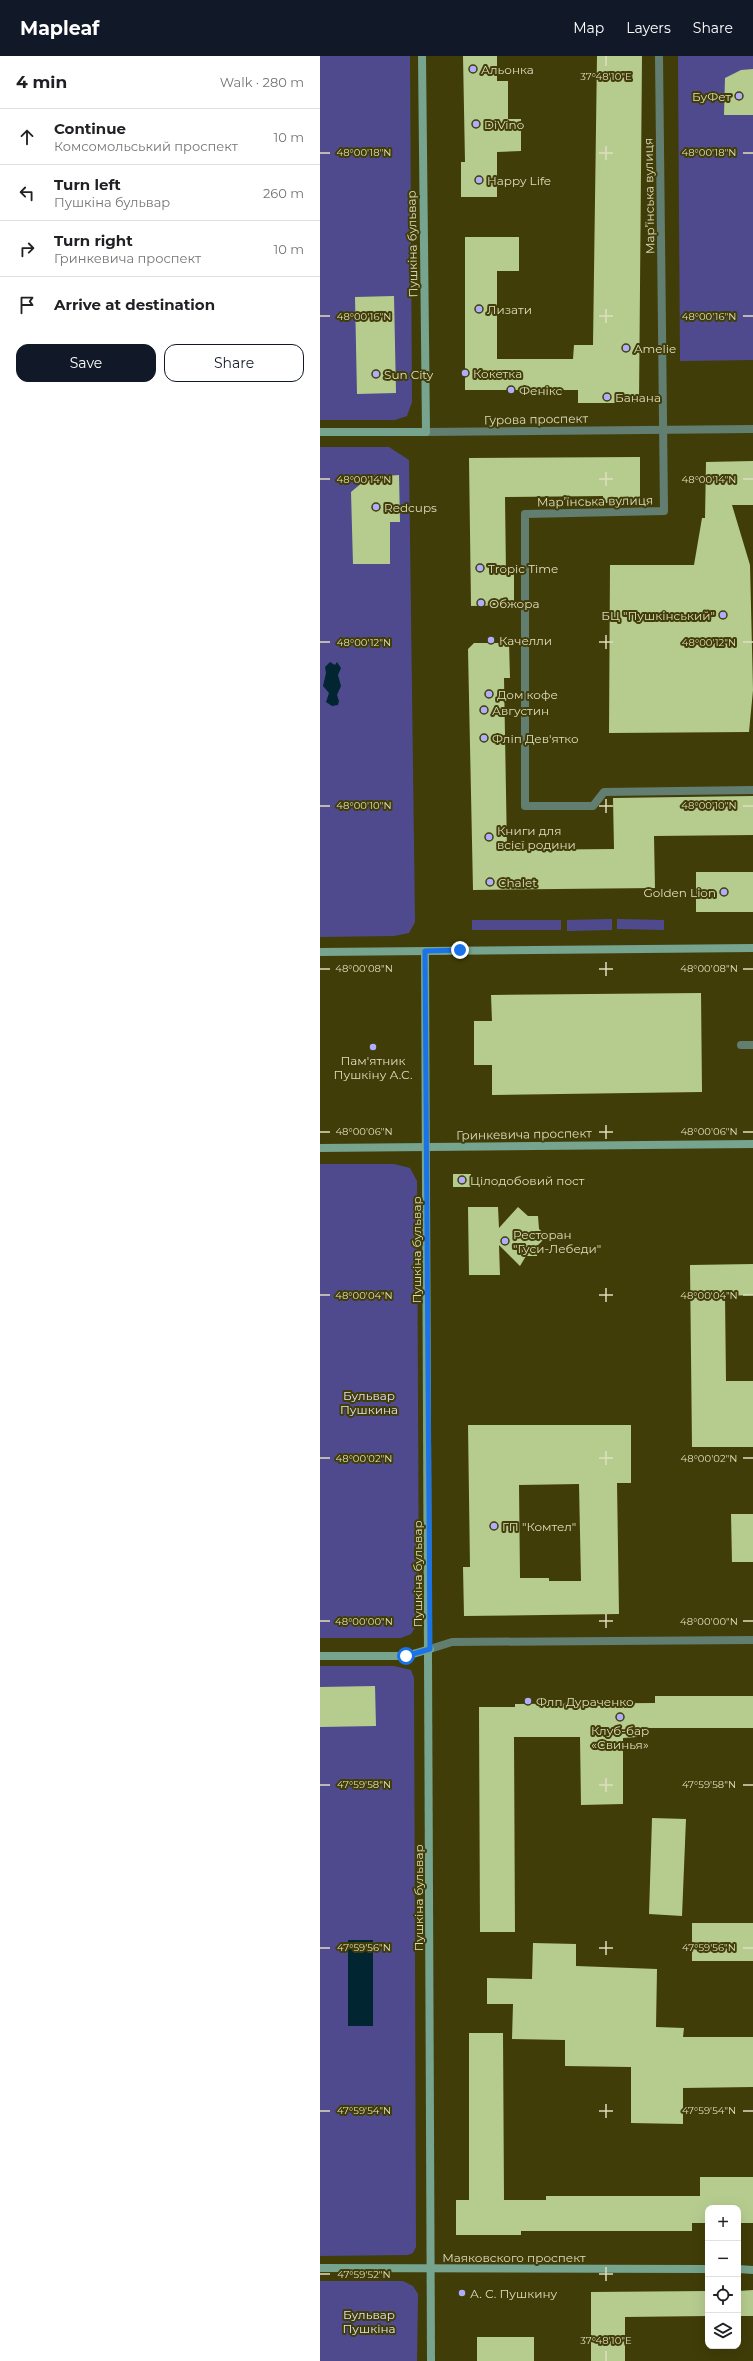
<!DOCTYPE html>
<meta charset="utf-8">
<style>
body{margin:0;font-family:Montserrat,sans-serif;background:#f6f6f6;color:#202124}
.controls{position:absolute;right:12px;bottom:12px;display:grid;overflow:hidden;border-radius:8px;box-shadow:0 4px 16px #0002}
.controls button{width:36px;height:36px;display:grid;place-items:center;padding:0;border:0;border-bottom:1px solid #e0e0e0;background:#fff;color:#202124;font:20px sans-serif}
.stop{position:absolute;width:12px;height:12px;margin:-9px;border:3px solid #1a73e8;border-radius:50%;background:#fff}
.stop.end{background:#1a73e8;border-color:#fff;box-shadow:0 1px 4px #0008}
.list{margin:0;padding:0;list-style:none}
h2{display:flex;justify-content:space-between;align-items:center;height:52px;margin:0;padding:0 16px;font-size:17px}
h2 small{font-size:13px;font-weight:400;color:#757577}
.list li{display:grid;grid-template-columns:26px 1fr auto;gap:12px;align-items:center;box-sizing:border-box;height:56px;padding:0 16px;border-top:1px solid #e0e0e0}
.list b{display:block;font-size:15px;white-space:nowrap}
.list p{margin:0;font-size:13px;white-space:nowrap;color:#757577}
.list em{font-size:13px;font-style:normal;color:#757577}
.actions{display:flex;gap:8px;padding:12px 16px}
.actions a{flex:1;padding:9px 0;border:1px solid #111827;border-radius:12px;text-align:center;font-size:14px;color:#111827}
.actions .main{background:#111827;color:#fff}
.icon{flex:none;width:22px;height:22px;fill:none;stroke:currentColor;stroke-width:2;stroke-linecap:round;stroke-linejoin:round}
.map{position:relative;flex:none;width:433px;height:2305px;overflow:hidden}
header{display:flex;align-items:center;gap:24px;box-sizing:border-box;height:56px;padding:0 20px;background:#111827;color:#fff}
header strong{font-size:19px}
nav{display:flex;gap:22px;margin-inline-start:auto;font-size:14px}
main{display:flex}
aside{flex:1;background:#fff}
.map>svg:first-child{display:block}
.green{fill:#4f4a8e}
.water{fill:#022631}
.building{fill:#b6cc8f;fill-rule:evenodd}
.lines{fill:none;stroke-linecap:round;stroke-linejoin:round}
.street{stroke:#627e71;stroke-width:8}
.secondary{stroke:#76a48e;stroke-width:8}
.route{stroke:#1a73e8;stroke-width:5}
.ticks{fill:none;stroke:#e0debe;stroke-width:1.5}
.poi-dot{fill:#afaefa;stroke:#413d08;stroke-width:1.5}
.labels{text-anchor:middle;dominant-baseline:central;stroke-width:4;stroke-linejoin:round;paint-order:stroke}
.poi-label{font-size:12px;fill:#e0debe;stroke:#413d08;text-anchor:start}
.street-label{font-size:12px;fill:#e0debe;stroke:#413d08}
.park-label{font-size:12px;fill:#e2e2f7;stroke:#413d08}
.ticks-label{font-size:10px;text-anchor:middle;fill:#e0debe;stroke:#413d08;stroke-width:4;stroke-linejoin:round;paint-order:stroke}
</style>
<header>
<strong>Mapleaf</strong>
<nav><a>Map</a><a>Layers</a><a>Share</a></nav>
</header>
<main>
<aside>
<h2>4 min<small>Walk · 280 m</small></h2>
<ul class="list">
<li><svg class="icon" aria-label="ahead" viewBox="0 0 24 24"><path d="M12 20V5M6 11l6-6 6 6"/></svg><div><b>Continue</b><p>Комсомольський проспект</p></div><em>10 m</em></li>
<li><svg class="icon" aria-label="left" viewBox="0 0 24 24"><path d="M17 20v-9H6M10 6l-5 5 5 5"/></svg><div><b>Turn left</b><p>Пушкіна бульвар</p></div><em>260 m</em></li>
<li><svg class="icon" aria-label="right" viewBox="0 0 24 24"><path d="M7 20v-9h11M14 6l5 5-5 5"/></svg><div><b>Turn right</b><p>Гринкевича проспект</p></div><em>10 m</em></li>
<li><svg class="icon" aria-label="arrive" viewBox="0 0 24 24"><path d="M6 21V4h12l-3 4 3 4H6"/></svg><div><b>Arrive at destination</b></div></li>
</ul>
<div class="actions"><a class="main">Save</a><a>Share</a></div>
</aside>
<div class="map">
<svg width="433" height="2305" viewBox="0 0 433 2305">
<rect width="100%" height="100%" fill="#413d08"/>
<g class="green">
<polygon points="0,0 90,0 92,346 87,360 75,364 0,364"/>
<polygon points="358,0 433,0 433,304 360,305"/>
<polygon points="0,391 69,391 89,404 95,866 89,877 74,880 0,881"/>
<polygon points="292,863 292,874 247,875 247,864"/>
<polygon points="297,863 344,864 344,874 297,873"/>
<rect x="152" y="864" width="89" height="10"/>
<polygon points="0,1108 74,1108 90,1112 97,1125 99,1565 91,1578 81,1582 0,1582"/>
<polygon points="0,1610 74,1610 91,1614 94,1622 96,2191 93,2197 88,2199 0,2200"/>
<polygon points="0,2225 83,2225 93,2230 98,2238 97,2305 0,2305"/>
</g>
<g class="water">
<polygon points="10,606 15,609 17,606 21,612 18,619 21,630 17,639 19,645 18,649 12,650 6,646 9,637 3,630 6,617 5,611"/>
<rect x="28" y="1884" width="25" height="86"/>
</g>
<g class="building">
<polygon points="143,0 177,0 177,25 188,25 188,63 201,63 201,95 177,96 177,141 141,141 141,106 145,106"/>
<polygon points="277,0 322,0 319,347 258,347 258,334 145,334 145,181 199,181 199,215 177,215 177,303 253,303 254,289 273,289"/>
<polygon points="433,13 433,59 404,59 405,22 421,14"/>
<polygon points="74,240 76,337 37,338 35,241"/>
<polygon points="320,401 320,447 283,447 283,440 185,441 186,517 194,517 194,549 151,550 149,402"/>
<polygon points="433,405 433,449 412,449 430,509 433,634 429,676 289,677 290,509 374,509 382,462 385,462 386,406"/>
<polygon points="79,419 80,466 70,466 70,508 33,508 31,436 49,421"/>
<polygon points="154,587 189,587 190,622 184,622 187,794 294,793 293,742 433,740 433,779 334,780 335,832 153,834 148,593"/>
<rect x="376" y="816" width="57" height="40"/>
<polygon points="381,937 382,1036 172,1039 172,1009 154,1009 154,965 172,965 171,939"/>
<rect x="133" y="1118" width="18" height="13"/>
<polygon points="148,1151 178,1151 179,1172 198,1151 208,1160 218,1160 219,1173 227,1180 218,1189 217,1200 206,1200 200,1210 179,1189 180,1219 149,1219"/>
<polygon points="433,1208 433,1239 405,1240 406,1325 433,1325 433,1391 372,1391 370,1209"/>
<path d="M148,1369H311V1427H297L299,1558L144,1560L143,1511H150ZM259,1428L261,1525H229V1522H200L199,1429Z"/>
<polygon points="411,1458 433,1458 433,1506 412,1506"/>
<polygon points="55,1630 56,1670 0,1671 0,1631"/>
<polygon points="335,1640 433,1640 433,1672 317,1672 317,1681 303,1682 303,1748 261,1749 260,1681 194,1681 195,1876 160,1876 159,1651 195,1651 195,1648 335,1647"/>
<polygon points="332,1762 366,1763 362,1860 329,1858"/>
<rect x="372" y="1867" width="61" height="38"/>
<polygon points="213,1887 256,1888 256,1910 337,1913 336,1971 364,1972 363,1981 433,1981 433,2031 363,2032 363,2068 311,2067 311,2011 245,2010 245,1984 192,1983 193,1948 167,1948 167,1922 212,1923"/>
<polygon points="149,1977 183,1977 184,2144 226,2144 226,2140 380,2140 380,2121 433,2121 433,2167 418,2167 418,2152 388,2152 388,2167 372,2167 372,2175 201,2175 201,2179 136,2179 136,2144 149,2144"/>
<polygon points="433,2234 433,2260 418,2260 418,2235"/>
<polygon points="388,2235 388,2260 305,2261 305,2305 271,2305 271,2236"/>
<rect x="157" y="2281" width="57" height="24"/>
</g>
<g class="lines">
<g class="street">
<polyline points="339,0 344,455 205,458 205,750 273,750 284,736 433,734"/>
<polyline points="106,376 433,373"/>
<polyline points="421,989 433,989"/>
<polyline points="110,1593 132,1586 433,1584"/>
</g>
<g class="secondary">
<polyline points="0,376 106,376 102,0"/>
<polyline points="105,895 111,2305"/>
<polyline points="0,896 433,892"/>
<polyline points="0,1092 433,1088"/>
<polyline points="0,1600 86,1600 110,1593"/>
<polyline points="0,2212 388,2213"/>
<polyline points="418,2213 433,2214"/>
</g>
</g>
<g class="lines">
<polyline class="route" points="86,1600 110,1593 105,895 140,894"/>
</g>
<path class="ticks" d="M286,0V10M286,90V104M0,97H10M279,97H293M423,97H433M286,253V267M0,260H10M279,260H293M423,260H433M286,416V430M0,423H10M279,423H293M423,423H433M286,579V593M0,586H10M279,586H293M423,586H433M286,743V757M0,750H10M279,750H293M423,750H433M286,906V920M0,913H10M279,913H293M423,913H433M286,1069V1083M0,1076H10M279,1076H293M423,1076H433M286,1232V1246M0,1239H10M279,1239H293M423,1239H433M286,1395V1409M0,1402H10M279,1402H293M423,1402H433M286,1558V1572M0,1565H10M279,1565H293M423,1565H433M286,1722V1736M0,1729H10M279,1729H293M423,1729H433M286,1885V1899M0,1892H10M279,1892H293M423,1892H433M286,2048V2062M0,2055H10M279,2055H293M423,2055H433M286,2211V2225M0,2218H10M279,2218H293M286,2295V2305"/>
<g class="poi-dot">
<circle cx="153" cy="13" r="4"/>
<circle cx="419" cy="40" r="4"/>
<circle cx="156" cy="68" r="4"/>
<circle cx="159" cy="124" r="4"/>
<circle cx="159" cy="253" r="4"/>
<circle cx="306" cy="292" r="4"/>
<circle cx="145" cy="317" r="4"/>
<circle cx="56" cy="318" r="4"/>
<circle cx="191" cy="334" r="4"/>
<circle cx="287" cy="341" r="4"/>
<circle cx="56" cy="451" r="4"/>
<circle cx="160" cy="512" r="4"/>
<circle cx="161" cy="547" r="4"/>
<circle cx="403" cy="559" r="4"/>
<circle cx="171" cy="584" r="4"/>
<circle cx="169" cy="638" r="4"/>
<circle cx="164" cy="654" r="4"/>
<circle cx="164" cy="682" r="4"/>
<circle cx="169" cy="781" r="4"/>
<circle cx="170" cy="826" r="4"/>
<circle cx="404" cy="836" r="4"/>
<circle cx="53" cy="991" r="4"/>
<circle cx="142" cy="1124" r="4"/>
<circle cx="185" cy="1185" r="4"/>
<circle cx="174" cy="1470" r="4"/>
<circle cx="208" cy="1645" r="4"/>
<circle cx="300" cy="1661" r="4"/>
<circle cx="142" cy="2237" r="4"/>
</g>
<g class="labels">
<g class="poi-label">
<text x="161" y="13">Альонка</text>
<text x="411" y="40" text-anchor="end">БуФет</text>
<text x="164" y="68">DiVino</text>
<text x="167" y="124">Happy Life</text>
<text x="167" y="253">Лизати</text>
<text x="314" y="292">Amelie</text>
<text x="153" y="317">Кокетка</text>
<text x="64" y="318">Sun City</text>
<text x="199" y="334">Фенiкс</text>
<text x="295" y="341">Банана</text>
<text x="64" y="451">Redcups</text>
<text x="168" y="512">Tropic Time</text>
<text x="169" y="547">Обжора</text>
<text x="395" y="559" text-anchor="end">БЦ "Пушкінський"</text>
<text x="179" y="584">Качелли</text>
<text x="177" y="638">Дом кофе</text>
<text x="172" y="654">Августин</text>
<text x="172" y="682">Фліп Дев'ятко</text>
<text x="177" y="774">Книги для<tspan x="177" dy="14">всієї родини</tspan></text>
<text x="178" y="826">Chalet</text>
<text x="396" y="836" text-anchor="end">Golden Lion</text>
<text x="53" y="1004" text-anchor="middle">Пам'ятник<tspan x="53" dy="14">Пушкіну А.С.</tspan></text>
<text x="150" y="1124">Цілодобовий пост</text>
<text x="193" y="1178">Ресторан<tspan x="193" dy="14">"Гуси-Лебеди"</tspan></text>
<text x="182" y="1470">ГП "Комтел"</text>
<text x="216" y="1645">Флп Дураченко</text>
<text x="300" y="1674" text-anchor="middle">Клуб-бар<tspan x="300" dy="14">«Свинья»</tspan></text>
<text x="150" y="2237">А. С. Пушкину</text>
</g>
<g class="street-label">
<text transform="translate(329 140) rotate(-91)">Мар’їнська вулиця</text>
<text transform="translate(92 188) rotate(-91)">Пушкіна бульвар</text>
<text transform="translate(216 363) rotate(-1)">Гурова проспект</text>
<text transform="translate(275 445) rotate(-1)">Мар’їнська вулиця</text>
<text transform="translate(204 1078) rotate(-1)">Гринкевича проспект</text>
<text transform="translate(96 1194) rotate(-90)">Пушкіна бульвар</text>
<text transform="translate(97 1518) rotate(-90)">Пушкіна бульвар</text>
<text transform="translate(98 1842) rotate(-90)">Пушкіна бульвар</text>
<text x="194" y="2201">Маяковского проспект</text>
</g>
<g class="park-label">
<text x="49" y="1339">Бульвар<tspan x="49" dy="14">Пушкина</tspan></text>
<text x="49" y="2258">Бульвар<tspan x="49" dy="14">Пушкіна</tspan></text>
</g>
</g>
<g class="ticks-label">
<text x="286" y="24">37°48'10"E</text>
<text x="44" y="100">48°00'18"N</text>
<text x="389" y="100">48°00'18"N</text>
<text x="44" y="264">48°00'16"N</text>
<text x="389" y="264">48°00'16"N</text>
<text x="44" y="427">48°00'14"N</text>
<text x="389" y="427">48°00'14"N</text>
<text x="44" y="590">48°00'12"N</text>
<text x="389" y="590">48°00'12"N</text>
<text x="44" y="753">48°00'10"N</text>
<text x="389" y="753">48°00'10"N</text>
<text x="44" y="916">48°00'08"N</text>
<text x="389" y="916">48°00'08"N</text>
<text x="44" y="1079">48°00'06"N</text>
<text x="389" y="1079">48°00'06"N</text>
<text x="44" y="1243">48°00'04"N</text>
<text x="389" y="1243">48°00'04"N</text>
<text x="44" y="1406">48°00'02"N</text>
<text x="389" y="1406">48°00'02"N</text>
<text x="44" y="1569">48°00'00"N</text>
<text x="389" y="1569">48°00'00"N</text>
<text x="44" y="1732">47°59'58"N</text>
<text x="389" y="1732">47°59'58"N</text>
<text x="44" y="1895">47°59'56"N</text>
<text x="389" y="1895">47°59'56"N</text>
<text x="44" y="2058">47°59'54"N</text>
<text x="389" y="2058">47°59'54"N</text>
<text x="44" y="2222">47°59'52"N</text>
<text x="286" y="2288">37°48'10"E</text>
</g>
</svg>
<div class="controls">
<button>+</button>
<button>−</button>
<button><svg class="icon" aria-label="locate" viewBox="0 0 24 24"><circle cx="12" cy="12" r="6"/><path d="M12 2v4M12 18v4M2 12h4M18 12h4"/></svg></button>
<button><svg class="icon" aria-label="layers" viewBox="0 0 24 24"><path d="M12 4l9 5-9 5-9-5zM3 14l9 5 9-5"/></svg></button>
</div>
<div class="stop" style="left:86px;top:1600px"></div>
<div class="stop end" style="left:140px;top:894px"></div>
</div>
</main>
